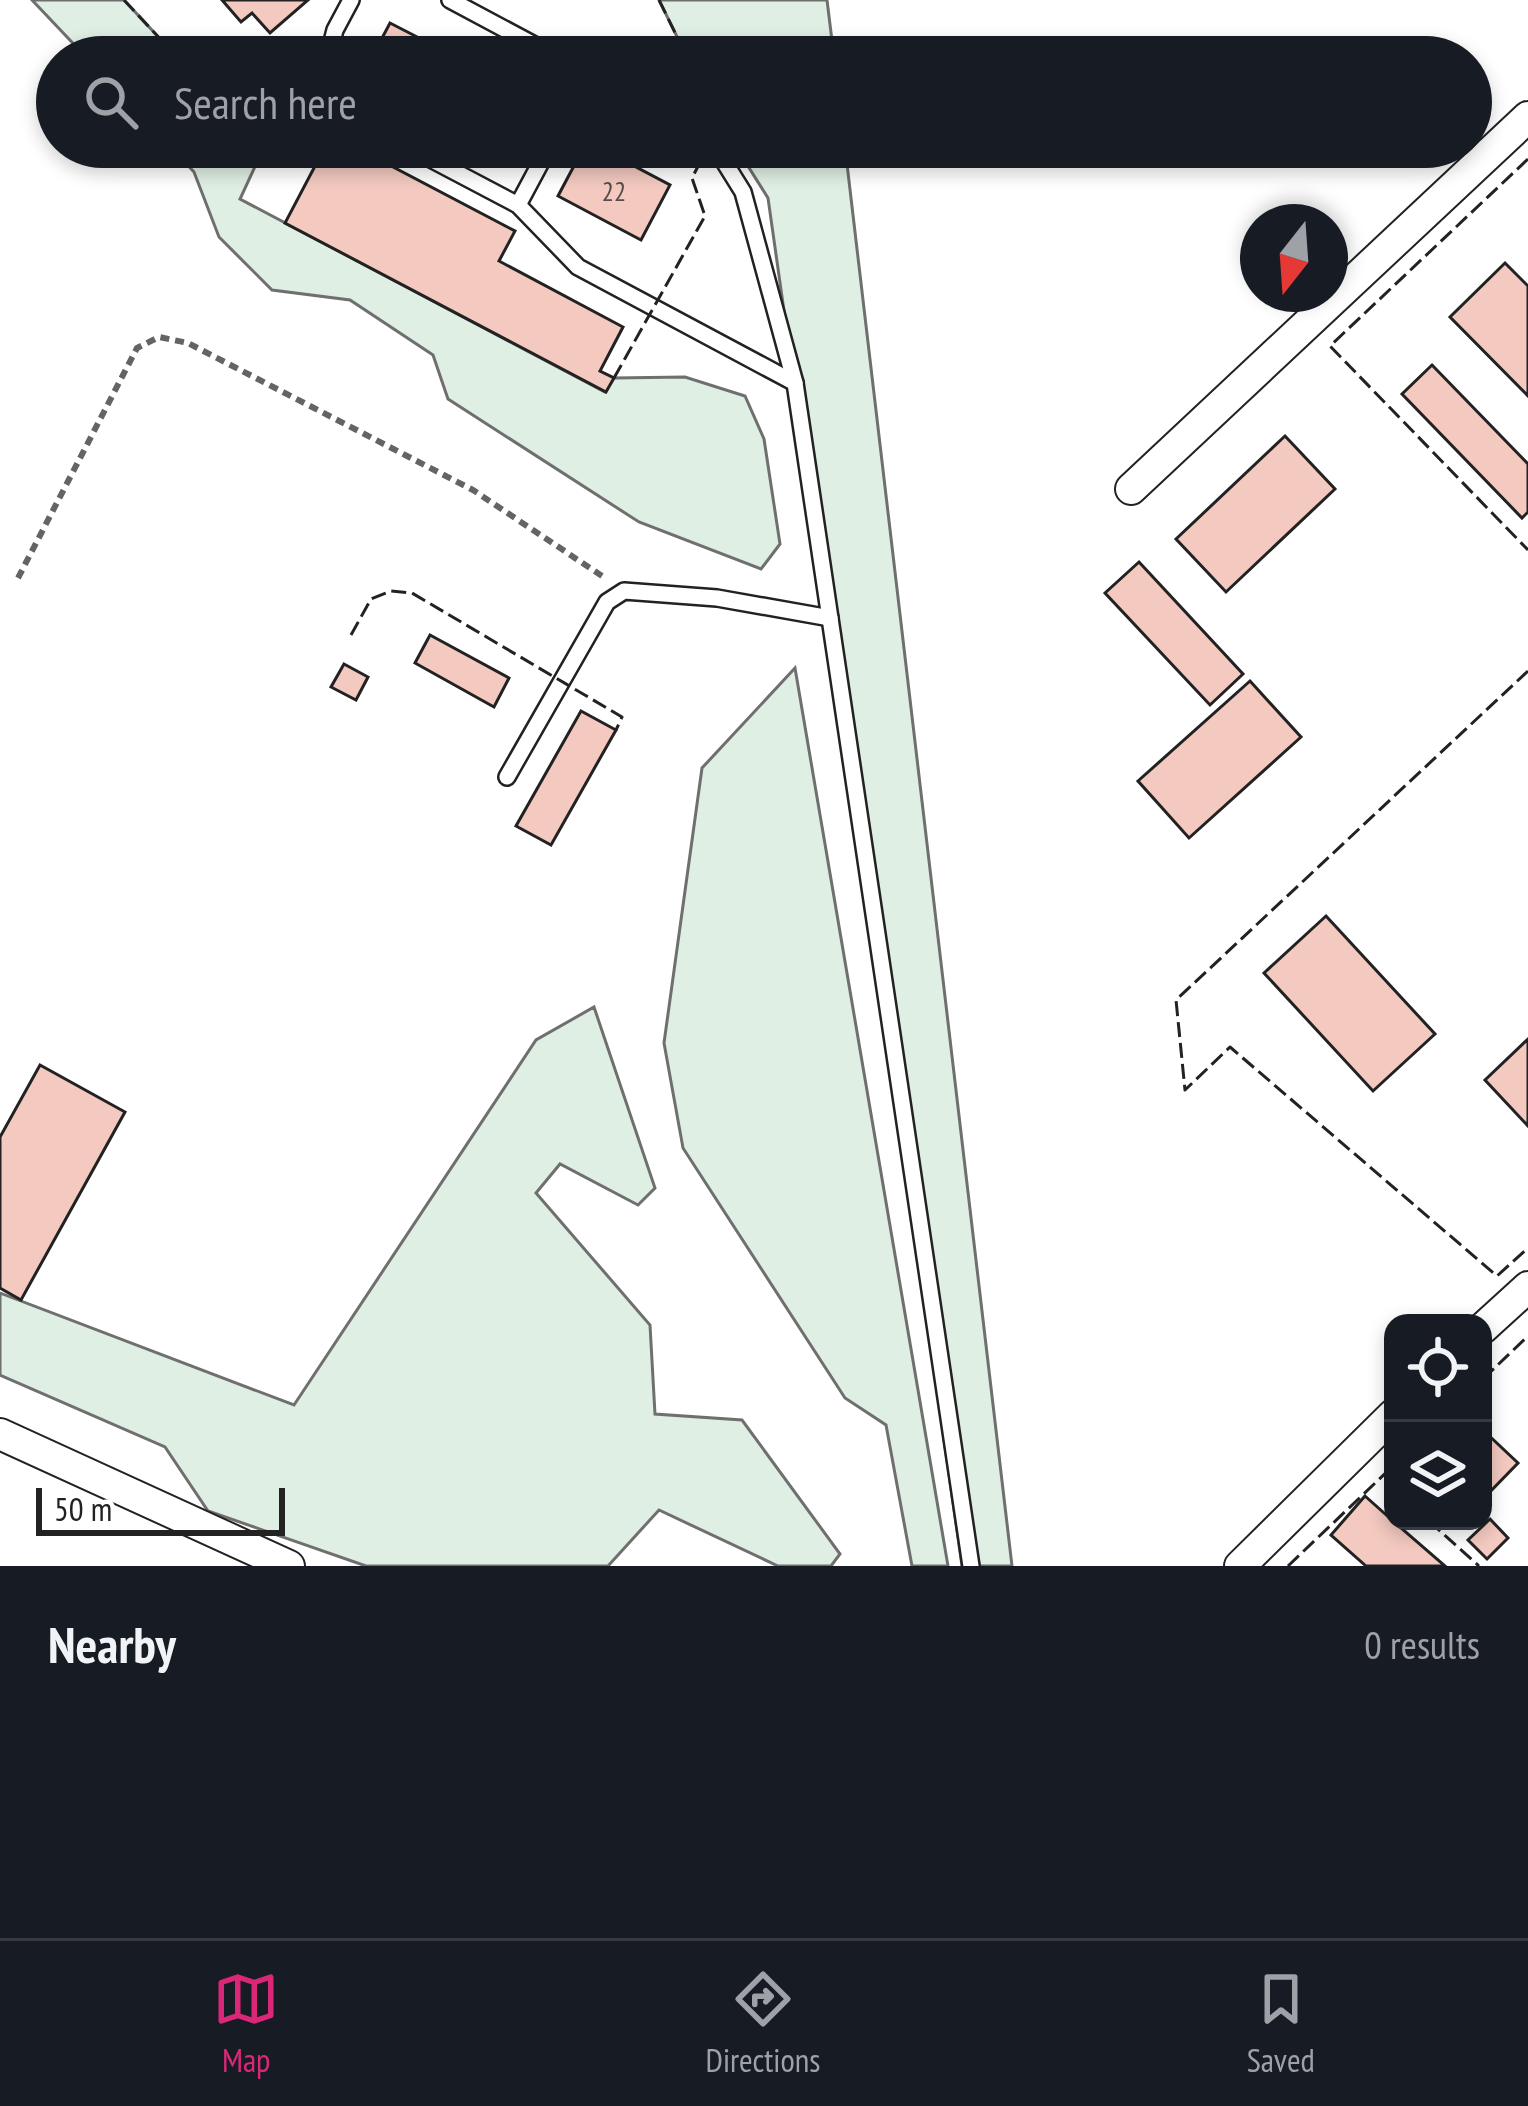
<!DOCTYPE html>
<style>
body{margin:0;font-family:"PT Sans Narrow",sans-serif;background:#242831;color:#f1f3f6}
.controls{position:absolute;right:36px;bottom:36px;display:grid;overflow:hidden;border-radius:24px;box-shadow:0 6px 18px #0003}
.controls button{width:108px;height:108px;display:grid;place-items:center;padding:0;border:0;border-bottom:3px solid #363941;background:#171b24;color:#f1f3f6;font:60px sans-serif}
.compass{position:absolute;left:1240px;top:204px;width:108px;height:108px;border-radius:50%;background:#171b24;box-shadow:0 6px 18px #0003;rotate:197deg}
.scale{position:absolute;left:36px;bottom:30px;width:249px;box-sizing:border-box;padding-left:12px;border:6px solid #222;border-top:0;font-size:33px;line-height:42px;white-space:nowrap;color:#222;-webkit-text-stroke:9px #fff;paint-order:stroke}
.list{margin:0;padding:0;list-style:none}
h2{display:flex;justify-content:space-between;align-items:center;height:156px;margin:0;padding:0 48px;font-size:51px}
h2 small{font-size:39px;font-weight:400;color:#9ea1a6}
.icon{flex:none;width:66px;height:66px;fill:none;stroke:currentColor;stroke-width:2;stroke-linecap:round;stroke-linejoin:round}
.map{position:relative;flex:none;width:1528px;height:1566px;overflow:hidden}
.search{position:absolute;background:#171b24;box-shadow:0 6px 18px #0003;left:36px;right:36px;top:36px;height:132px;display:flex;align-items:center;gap:30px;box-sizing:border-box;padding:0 42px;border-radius:66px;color:#9ea1a6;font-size:45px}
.sheet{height:372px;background:#171b24}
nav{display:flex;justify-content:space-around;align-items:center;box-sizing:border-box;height:168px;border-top:3px solid #363941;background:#171b24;font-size:33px;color:#9ea1a6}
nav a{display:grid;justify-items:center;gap:6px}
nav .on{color:#db2777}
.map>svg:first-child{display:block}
.green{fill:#e0efe3;stroke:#6f6f6f;stroke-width:3}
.building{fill:#f3c9c0;stroke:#222;stroke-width:3}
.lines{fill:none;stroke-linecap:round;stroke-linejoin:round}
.lane-casing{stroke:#222;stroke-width:20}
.street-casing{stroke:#222;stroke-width:34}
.path{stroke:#646464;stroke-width:6;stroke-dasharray:9 6;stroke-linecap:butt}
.lane{stroke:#fff;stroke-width:15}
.street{stroke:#fff;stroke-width:30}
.fence{stroke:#222;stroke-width:3;stroke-dasharray:15 6;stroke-linecap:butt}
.labels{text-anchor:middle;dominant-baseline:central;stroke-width:9;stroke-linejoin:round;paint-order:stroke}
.number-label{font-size:27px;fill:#564c4a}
</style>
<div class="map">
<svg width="1528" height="1566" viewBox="0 0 1528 1566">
<rect width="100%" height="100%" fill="#fff"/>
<g class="green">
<polygon points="32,0 124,0 177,57 86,57"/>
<polygon points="659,0 827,0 834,57 687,57"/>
<polygon points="171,147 264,147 240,199 605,392 614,378 685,377 745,396 764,439 780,544 761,569 639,522 448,399 433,355 350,300 272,290 219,237 194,172"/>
<polygon points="736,147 845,147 1012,1566 962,1566 768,198"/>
<polygon points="795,668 948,1566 912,1566 886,1425 845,1398 683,1148 664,1043 702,768"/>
<polygon points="594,1007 655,1188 638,1205 560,1164 536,1193 650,1325 655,1414 742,1420 840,1554 831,1566 778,1566 659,1510 608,1566 366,1566 208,1511 165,1447 0,1375 0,1293 294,1405 536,1040"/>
</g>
<g class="building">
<polygon points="222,0 308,0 270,33 252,13 241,22"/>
<polygon points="390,23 456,57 372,57"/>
<polygon points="325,147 355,147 515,231 499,261 623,327 600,371 614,378 606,392 285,223"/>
<polygon points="584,147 598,147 670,185 641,240 558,196"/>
<polygon points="1505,263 1528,286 1528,396 1450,317"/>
<polygon points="1432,365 1528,464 1528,512 1522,518 1402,394"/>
<polygon points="1285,436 1335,489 1226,592 1176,539"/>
<polygon points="1139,562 1243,674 1210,705 1105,593"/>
<polygon points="430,635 509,678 494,707 415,663"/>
<polygon points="344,664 368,677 356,700 331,687"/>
<polygon points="1250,681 1301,737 1189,838 1138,781"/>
<polygon points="581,711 616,730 551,845 516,826"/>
<polygon points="1326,916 1435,1034 1373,1091 1264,973"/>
<polygon points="1528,1039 1528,1126 1485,1080"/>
<polygon points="40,1065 125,1112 21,1300 0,1288 0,1137"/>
<polygon points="1483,1430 1518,1463 1483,1499"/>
<polygon points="1365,1496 1393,1521 1445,1566 1366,1566 1331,1535"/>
<polygon points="1490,1519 1508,1538 1487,1559 1468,1540"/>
</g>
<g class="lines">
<g class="lane-casing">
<g id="lane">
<polyline points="450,0 557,57"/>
<polyline points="328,57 335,30 351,0"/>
<polyline points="408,147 518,205 578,267 795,383"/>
<polyline points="715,147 743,192 795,383 971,1566"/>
<polyline points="518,205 549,147"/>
<polyline points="507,777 607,602 624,591 717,598 830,618"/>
</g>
</g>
<g class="street-casing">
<g id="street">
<polyline points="1131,489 1528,117"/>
<polyline points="1483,1328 1528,1287"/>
<polyline points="0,1434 289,1566"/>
<polyline points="1240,1566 1393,1415"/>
</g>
</g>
<polyline class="path" points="18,578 137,348 159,337 188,343 473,490 602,576"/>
<use href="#lane" class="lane"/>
<use href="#street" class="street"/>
<g class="fence">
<polyline points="124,0 177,57"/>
<polyline points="659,0 687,57"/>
<polyline points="264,147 265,148"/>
<polyline points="1528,159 1330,346 1528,550"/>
<polyline points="614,378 705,216 692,178 708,147"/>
<polyline points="351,635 371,599 391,591 412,593 622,717 616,730"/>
<polyline points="1528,671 1176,1000 1185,1090 1230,1047 1497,1276 1528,1248"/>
<polyline points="1483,1379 1528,1336"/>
<polyline points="1429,1521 1479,1566"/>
<polyline points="1288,1566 1393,1466"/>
</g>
</g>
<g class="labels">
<g class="number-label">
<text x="614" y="191">22</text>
</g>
</g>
</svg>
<div class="controls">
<button><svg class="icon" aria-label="locate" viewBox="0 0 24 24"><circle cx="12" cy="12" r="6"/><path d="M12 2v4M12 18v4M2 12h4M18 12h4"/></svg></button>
<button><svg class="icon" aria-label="layers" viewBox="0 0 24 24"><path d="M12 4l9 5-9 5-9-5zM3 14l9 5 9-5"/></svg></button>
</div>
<svg class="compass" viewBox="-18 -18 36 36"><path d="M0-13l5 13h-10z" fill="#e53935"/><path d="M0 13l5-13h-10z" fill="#9ea1a6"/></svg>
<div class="scale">50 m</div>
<div class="search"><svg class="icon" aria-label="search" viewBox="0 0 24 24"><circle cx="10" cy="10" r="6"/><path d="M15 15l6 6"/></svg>Search here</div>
</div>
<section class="sheet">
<h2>Nearby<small>0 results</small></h2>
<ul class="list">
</ul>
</section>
<nav>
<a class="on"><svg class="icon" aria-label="map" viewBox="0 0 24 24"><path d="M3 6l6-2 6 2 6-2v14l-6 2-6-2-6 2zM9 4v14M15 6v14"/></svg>Map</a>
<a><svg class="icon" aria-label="directions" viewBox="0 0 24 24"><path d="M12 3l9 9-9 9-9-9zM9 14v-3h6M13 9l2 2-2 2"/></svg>Directions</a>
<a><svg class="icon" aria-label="saved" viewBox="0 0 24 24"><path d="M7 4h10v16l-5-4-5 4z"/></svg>Saved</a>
</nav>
